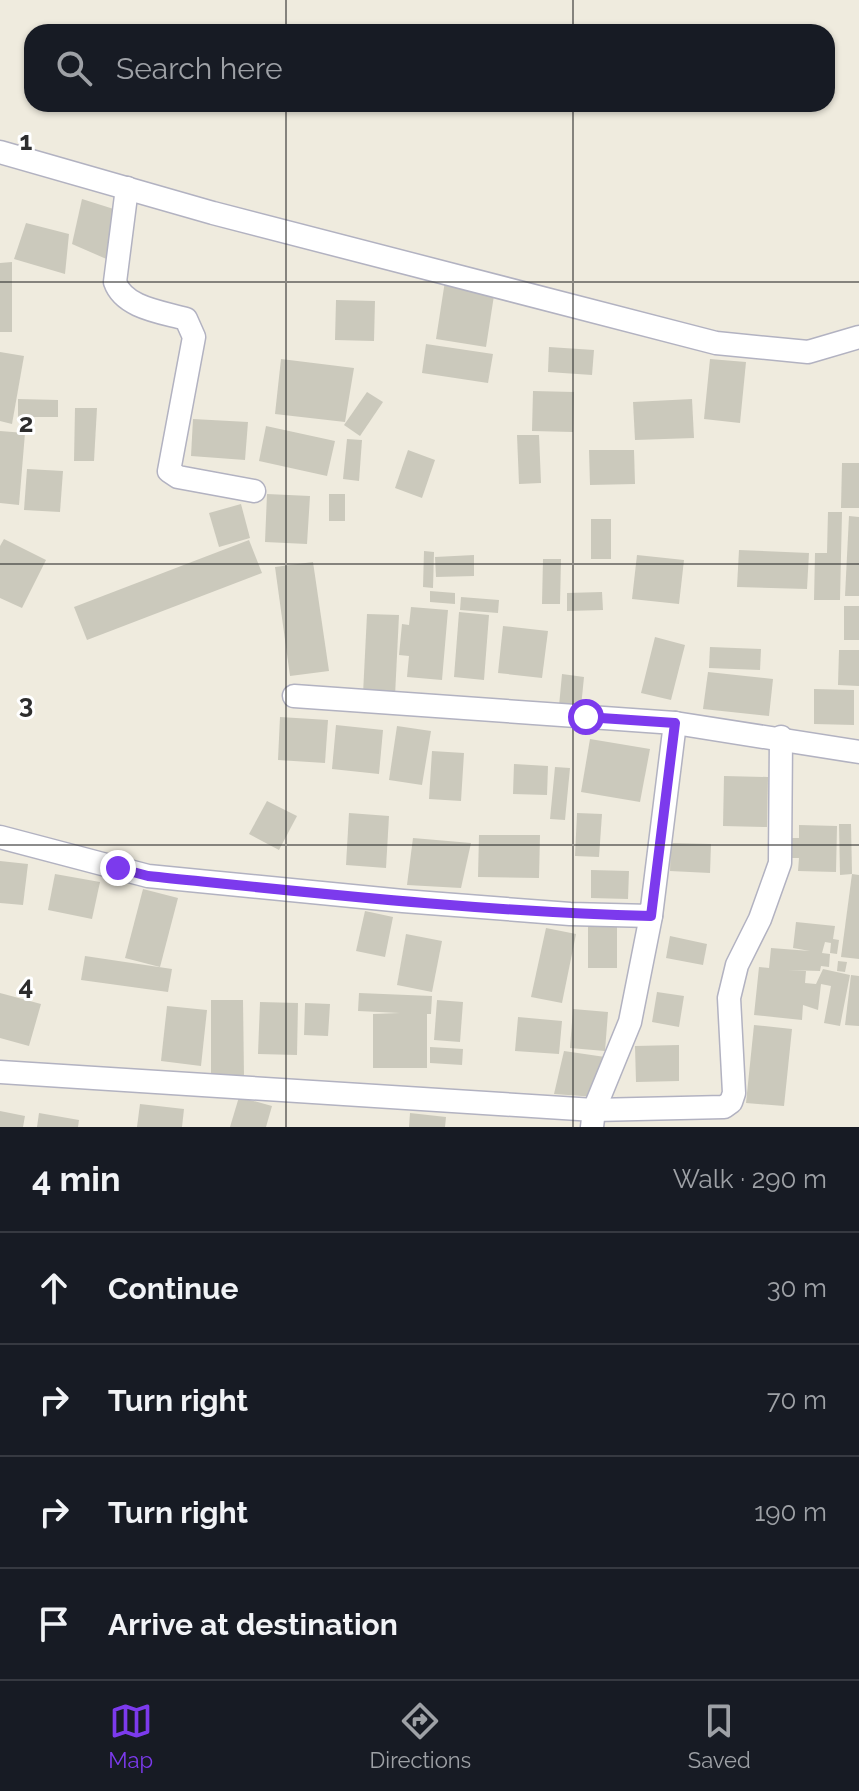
<!DOCTYPE html>
<meta charset="utf-8">
<style>
body{margin:0;font-family:Raleway,sans-serif;background:#242831;color:#f1f3f6}
.stop{position:absolute;width:24px;height:24px;margin:-18px;border:6px solid #7c3aed;border-radius:50%;background:#fff}
.stop.end{background:#7c3aed;border-color:#fff;box-shadow:0 2px 8px #0008}
.list{margin:0;padding:0;list-style:none}
h2{display:flex;justify-content:space-between;align-items:center;height:104px;margin:0;padding:0 32px;font-size:34px}
h2 small{font-size:26px;font-weight:400;color:#9ea1a6}
.list li{display:grid;grid-template-columns:52px 1fr auto;gap:24px;align-items:center;box-sizing:border-box;height:112px;padding:0 32px;border-top:2px solid #363941}
.list b{display:block;font-size:30px;white-space:nowrap}
.list em{font-size:26px;font-style:normal;color:#9ea1a6}
.icon{flex:none;width:44px;height:44px;fill:none;stroke:currentColor;stroke-width:2;stroke-linecap:round;stroke-linejoin:round}
.map{position:relative;flex:none;width:859px;height:1127px;overflow:hidden}
.search{position:absolute;background:#171b24;box-shadow:0 2px 6px #0004;left:24px;right:24px;top:24px;height:88px;display:flex;align-items:center;gap:20px;box-sizing:border-box;padding:0 28px;border-radius:24px;color:#9ea1a6;font-size:30px}
.sheet{height:552px;background:#171b24}
nav{display:flex;justify-content:space-around;align-items:center;box-sizing:border-box;height:112px;border-top:2px solid #363941;background:#171b24;font-size:22px;color:#9ea1a6}
nav a{display:grid;justify-items:center;gap:4px}
nav .on{color:#7c3aed}
.map>svg:first-child{display:block}
.building{fill:#cbc9bc}
.lines{fill:none;stroke-linecap:round;stroke-linejoin:round}
.street-casing{stroke:#b2b2c1;stroke-width:25}
.street{stroke:#fff;stroke-width:22}
.route{stroke:#7c3aed;stroke-width:10}
.grid{fill:none;stroke:#2d2d2d;stroke-width:2;stroke-opacity:0.55}
.grid-label{font-size:26px;text-anchor:middle;font-weight:bold;fill:#2d2d2d;stroke:#fff;stroke-width:6;stroke-linejoin:round;paint-order:stroke}
</style>
<div class="map">
<svg width="859" height="1127" viewBox="0 0 859 1127">
<rect width="100%" height="100%" fill="#efebde"/>
<g class="building">
<polygon points="82,199 120,211 111,261 72,244"/>
<polygon points="26,223 69,234 65,274 14,259"/>
<polygon points="12,262 12,332 0,332 0,263"/>
<polygon points="445,281 495,289 486,347 436,339"/>
<polygon points="336,300 375,301 374,341 335,340"/>
<polygon points="426,344 493,354 488,383 422,373"/>
<polygon points="549,347 594,350 592,375 548,372"/>
<polygon points="0,352 24,356 12,424 0,421"/>
<polygon points="281,359 354,368 345,422 275,414"/>
<polygon points="710,359 746,362 740,423 704,419"/>
<polygon points="533,391 574,392 573,432 532,431"/>
<polygon points="367,392 383,402 360,436 344,425"/>
<polygon points="18,399 58,400 58,417 18,417"/>
<polygon points="692,399 694,438 635,440 633,402"/>
<polygon points="75,408 97,408 94,461 74,461"/>
<polygon points="193,419 248,422 245,460 191,456"/>
<polygon points="266,426 335,441 327,476 259,461"/>
<polygon points="0,431 25,433 19,505 0,503"/>
<polygon points="517,435 539,435 541,483 519,484"/>
<polygon points="347,439 362,440 359,481 343,479"/>
<polygon points="408,450 435,460 422,498 395,488"/>
<polygon points="589,450 634,450 635,484 590,485"/>
<polygon points="842,463 859,463 859,508 841,508"/>
<polygon points="27,469 63,471 60,512 24,510"/>
<polygon points="267,494 310,496 307,544 265,542"/>
<rect x="329" y="494" width="16" height="27"/>
<polygon points="241,504 250,538 219,547 209,513"/>
<polygon points="828,512 842,512 840,600 814,600 815,553 827,553"/>
<polygon points="849,516 859,517 859,596 845,596"/>
<rect x="591" y="519" width="20" height="40"/>
<polygon points="4,539 46,560 22,608 0,598 0,546"/>
<polygon points="249,540 262,573 87,640 74,607"/>
<polygon points="739,550 809,553 807,589 737,587"/>
<polygon points="424,551 434,552 433,588 423,587"/>
<polygon points="474,555 474,576 436,577 435,557"/>
<polygon points="637,555 684,560 679,604 632,599"/>
<polygon points="543,559 561,559 560,604 542,604"/>
<polygon points="313,562 329,671 290,676 275,567"/>
<polygon points="430,591 455,593 455,604 430,602"/>
<polygon points="602,592 603,610 567,611 567,593"/>
<polygon points="461,597 499,600 498,613 460,610"/>
<rect x="844" y="606" width="15" height="34"/>
<polygon points="411,607 448,610 442,680 407,677 409,656 399,655 402,624 409,625"/>
<polygon points="459,612 489,615 484,680 454,677"/>
<polygon points="367,614 399,615 395,696 363,694"/>
<polygon points="503,626 548,631 542,678 498,673"/>
<polygon points="655,637 685,645 671,700 641,693"/>
<polygon points="710,647 761,649 760,670 709,668"/>
<polygon points="839,650 859,650 859,686 838,685"/>
<polygon points="708,672 773,679 769,716 703,709"/>
<polygon points="562,674 584,677 581,707 559,706"/>
<polygon points="814,689 854,690 854,725 814,724"/>
<polygon points="280,717 328,720 325,763 278,760"/>
<polygon points="336,725 383,730 379,774 332,769"/>
<polygon points="397,726 431,731 422,785 389,780"/>
<polygon points="590,739 650,749 640,802 581,792"/>
<polygon points="432,751 464,753 461,801 429,799"/>
<polygon points="514,764 548,766 547,795 513,794"/>
<polygon points="555,767 570,768 565,820 550,819"/>
<polygon points="724,776 768,777 767,827 723,826"/>
<polygon points="267,801 297,816 279,850 249,834"/>
<polygon points="349,813 389,816 386,868 346,865"/>
<polygon points="577,813 602,814 599,857 575,856"/>
<polygon points="839,824 851,824 852,874 840,875"/>
<polygon points="799,825 837,826 836,872 798,871 799,858 790,858 791,838 799,838"/>
<polygon points="479,835 540,835 539,878 478,877"/>
<polygon points="413,838 471,843 461,888 407,885"/>
<polygon points="671,843 711,844 710,873 670,871"/>
<polygon points="0,861 28,864 23,905 0,903"/>
<polygon points="591,870 629,871 628,899 591,898"/>
<polygon points="55,874 100,882 92,919 48,910"/>
<polygon points="852,874 859,875 859,959 841,957"/>
<polygon points="143,889 178,898 160,967 125,958"/>
<polygon points="365,911 393,917 385,957 356,951"/>
<polygon points="796,922 835,926 833,939 839,940 837,954 830,953 831,943 825,942 822,953 830,954 829,967 821,966 820,971 788,970 806,971 805,983 816,984 823,969 850,975 840,1026 824,1023 831,986 821,984 818,1010 803,1005 802,1020 754,1015 759,967 769,968 771,948 810,951 793,948"/>
<rect x="588" y="925" width="29" height="43"/>
<polygon points="546,928 576,934 562,1003 531,997"/>
<polygon points="406,934 442,941 432,992 397,985"/>
<polygon points="670,936 707,944 703,965 666,958"/>
<polygon points="85,956 172,969 168,992 81,980"/>
<polygon points="838,961 847,962 845,972 837,971"/>
<polygon points="851,975 859,976 859,1026 845,1025"/>
<polygon points="657,992 684,996 679,1027 652,1022"/>
<polygon points="0,993 41,1004 29,1046 0,1038"/>
<polygon points="359,993 432,996 431,1014 427,1014 427,1068 373,1068 373,1014 400,1013 358,1011"/>
<polygon points="211,1000 243,1000 244,1077 211,1077"/>
<polygon points="437,1000 463,1002 460,1042 434,1040"/>
<polygon points="260,1002 298,1003 297,1055 258,1054"/>
<polygon points="305,1003 330,1004 328,1036 304,1035"/>
<polygon points="167,1006 207,1010 201,1066 161,1061"/>
<polygon points="573,1009 608,1012 605,1051 570,1048"/>
<polygon points="518,1017 562,1021 559,1054 515,1051"/>
<polygon points="754,1025 792,1029 784,1106 746,1103"/>
<polygon points="679,1045 679,1081 636,1082 635,1046"/>
<polygon points="430,1047 463,1049 462,1065 430,1063"/>
<polygon points="564,1051 605,1057 596,1097 554,1094"/>
<polygon points="239,1097 272,1106 266,1127 230,1127"/>
<polygon points="140,1104 184,1109 182,1127 137,1127"/>
<polygon points="0,1111 25,1116 23,1127 0,1127"/>
<polygon points="39,1113 79,1120 78,1127 37,1127"/>
<polygon points="410,1113 446,1117 445,1127 409,1127"/>
</g>
<g class="lines">
<g class="street-casing">
<g id="street">
<polyline points="0,152 213,213 716,343 808,352 859,337"/>
<path d="M127,188L115,282C124,308 162,312 186,319L194,337L169,471L178,477L254,491"/>
<polyline points="294,696 675,723 859,752"/>
<polyline points="0,837 148,876 403,901 570,914 651,916 675,723"/>
<polyline points="0,1072 594,1110 724,1107 731,1102 734,1093 729,998 737,965 760,919 780,863 781,737"/>
<polyline points="592,1127 594,1110 630,1022 651,916"/>
</g>
</g>
<use href="#street" class="street"/>
</g>
<g class="lines">
<path class="route" d="M118,868L148,876C315,893 483,912 651,916L675,723L586,717"/>
</g>
<path class="grid" d="M286,0V32M573,0V32M286,104V1127M573,104V1127M0,282H859M0,564H859M0,845H859"/>
<g class="grid-label">
<text x="26" y="150">1</text>
<text x="26" y="432">2</text>
<text x="26" y="713">3</text>
<text x="26" y="995">4</text>
</g>
</svg>
<div class="stop" style="left:586px;top:717px"></div>
<div class="stop end" style="left:118px;top:868px"></div>
<div class="search"><svg class="icon" aria-label="search" viewBox="0 0 24 24"><circle cx="10" cy="10" r="6"/><path d="M15 15l6 6"/></svg>Search here</div>
</div>
<section class="sheet">
<h2>4 min<small>Walk · 290 m</small></h2>
<ul class="list">
<li><svg class="icon" aria-label="ahead" viewBox="0 0 24 24"><path d="M12 20V5M6 11l6-6 6 6"/></svg><div><b>Continue</b></div><em>30 m</em></li>
<li><svg class="icon" aria-label="right" viewBox="0 0 24 24"><path d="M7 20v-9h11M14 6l5 5-5 5"/></svg><div><b>Turn right</b></div><em>70 m</em></li>
<li><svg class="icon" aria-label="right" viewBox="0 0 24 24"><path d="M7 20v-9h11M14 6l5 5-5 5"/></svg><div><b>Turn right</b></div><em>190 m</em></li>
<li><svg class="icon" aria-label="arrive" viewBox="0 0 24 24"><path d="M6 21V4h12l-3 4 3 4H6"/></svg><div><b>Arrive at destination</b></div></li>
</ul>
</section>
<nav>
<a class="on"><svg class="icon" aria-label="map" viewBox="0 0 24 24"><path d="M3 6l6-2 6 2 6-2v14l-6 2-6-2-6 2zM9 4v14M15 6v14"/></svg>Map</a>
<a><svg class="icon" aria-label="directions" viewBox="0 0 24 24"><path d="M12 3l9 9-9 9-9-9zM9 14v-3h6M13 9l2 2-2 2"/></svg>Directions</a>
<a><svg class="icon" aria-label="saved" viewBox="0 0 24 24"><path d="M7 4h10v16l-5-4-5 4z"/></svg>Saved</a>
</nav>
